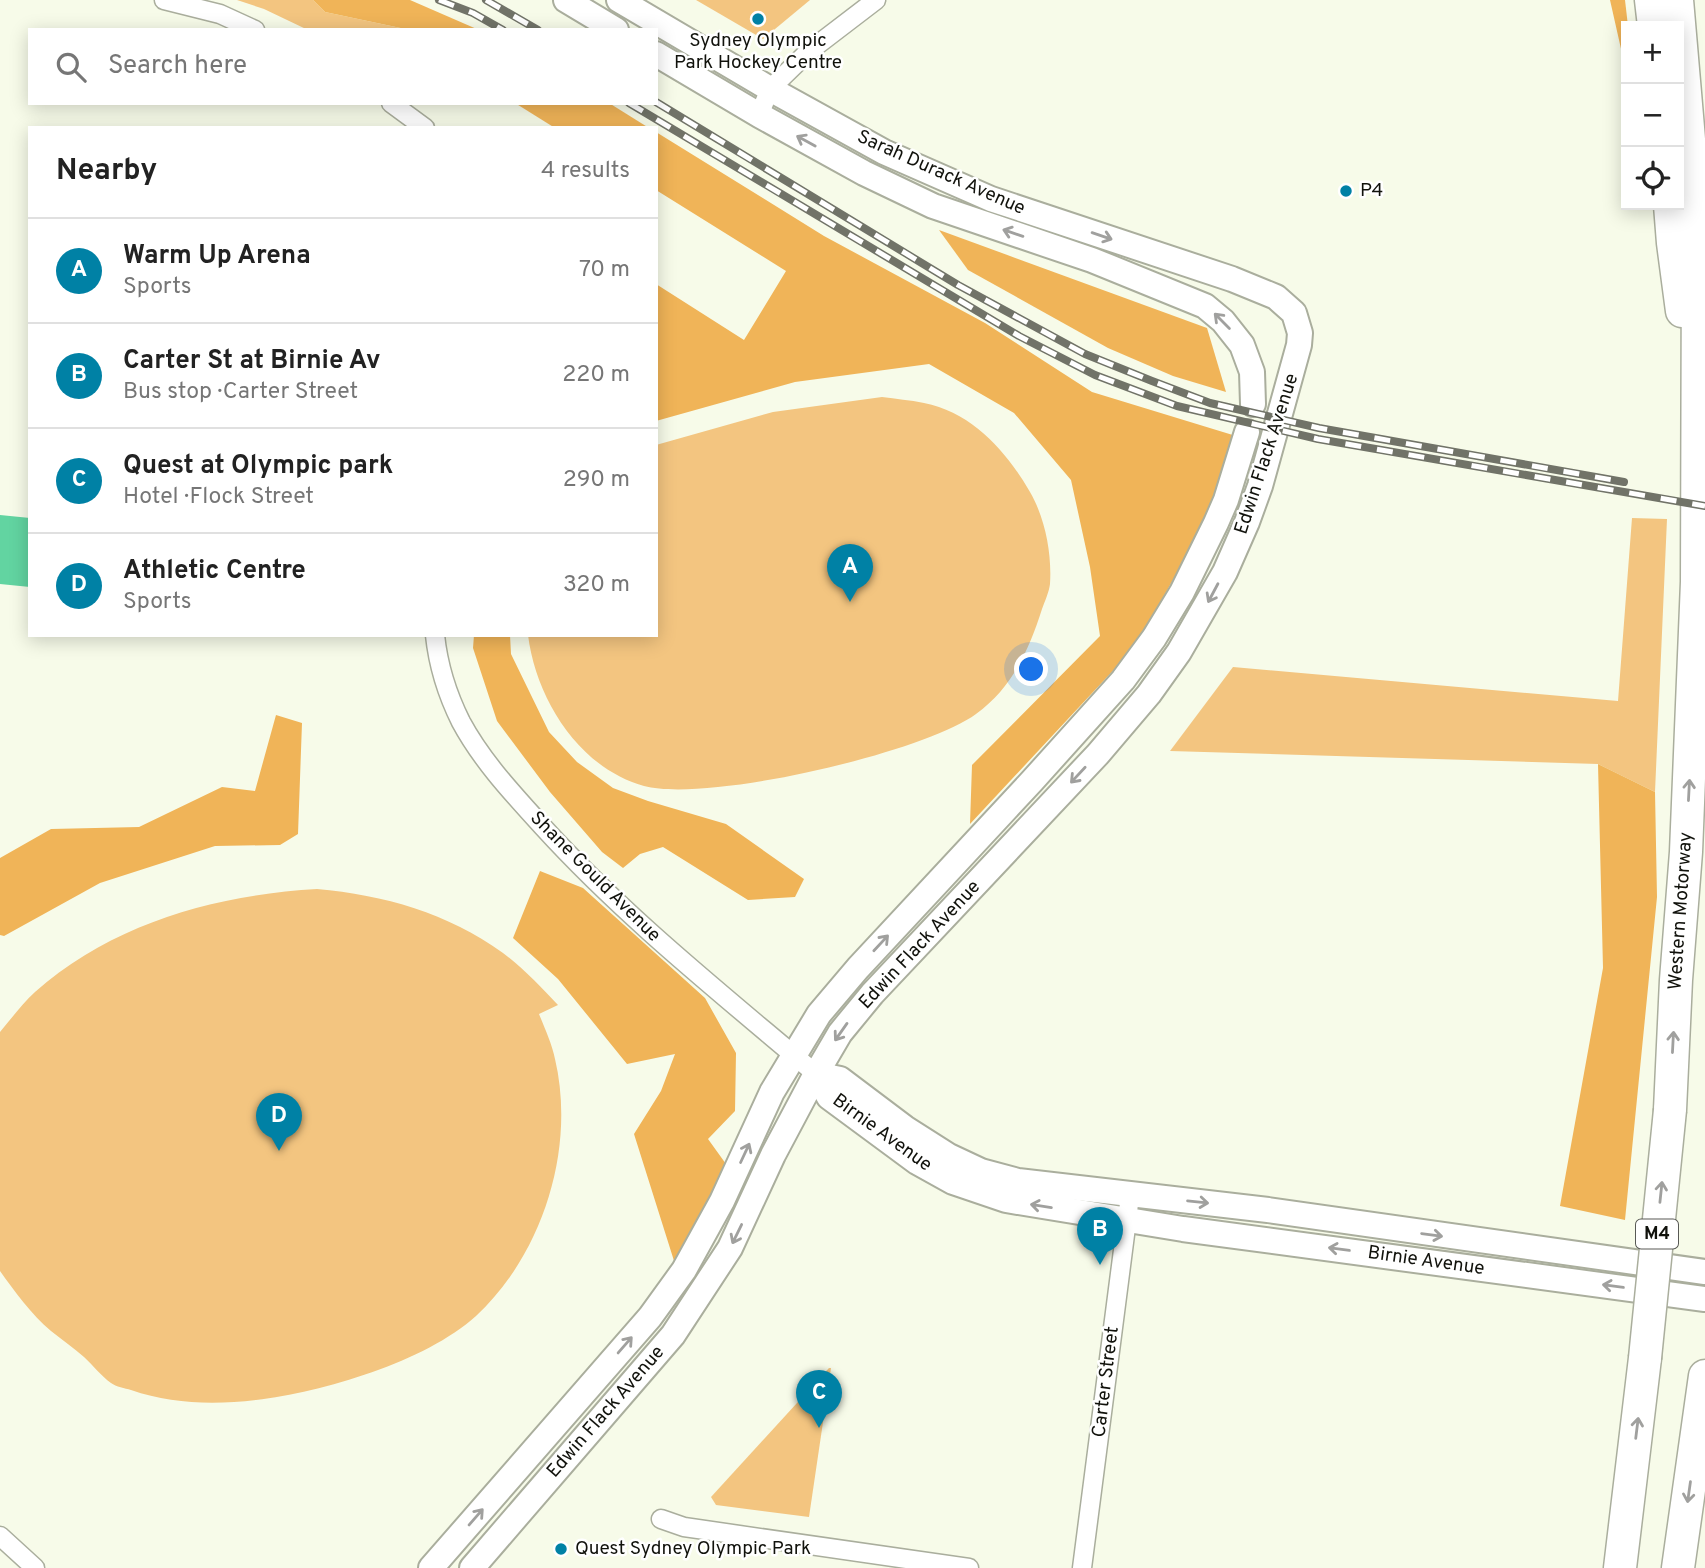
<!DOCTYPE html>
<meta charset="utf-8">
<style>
body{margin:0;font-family:Overpass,sans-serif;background:#f6f6f6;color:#222}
.controls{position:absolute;right:21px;top:21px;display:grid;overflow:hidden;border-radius:0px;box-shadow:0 4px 18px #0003}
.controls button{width:63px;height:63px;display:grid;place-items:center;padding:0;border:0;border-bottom:2px solid #e0e0e0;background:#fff;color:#222;font:35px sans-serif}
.you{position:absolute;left:1032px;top:670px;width:24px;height:24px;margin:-18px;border:5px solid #fff;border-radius:50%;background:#1a73e8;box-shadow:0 0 0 10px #1a73e833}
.badge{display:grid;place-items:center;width:46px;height:46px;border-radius:50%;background:#0081a5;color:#fff;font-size:23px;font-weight:700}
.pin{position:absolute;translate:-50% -58px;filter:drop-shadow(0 2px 4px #0008)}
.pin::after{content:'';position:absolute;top:37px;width:24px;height:21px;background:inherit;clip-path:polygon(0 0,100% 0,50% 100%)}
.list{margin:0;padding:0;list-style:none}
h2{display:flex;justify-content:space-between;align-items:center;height:91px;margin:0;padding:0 28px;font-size:30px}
h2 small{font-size:23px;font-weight:400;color:#767676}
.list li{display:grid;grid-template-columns:46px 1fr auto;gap:21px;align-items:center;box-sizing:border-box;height:105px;padding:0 28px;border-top:2px solid #e0e0e0}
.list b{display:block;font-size:26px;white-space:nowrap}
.list p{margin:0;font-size:23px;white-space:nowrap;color:#767676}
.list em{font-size:23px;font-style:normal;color:#767676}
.icon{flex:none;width:38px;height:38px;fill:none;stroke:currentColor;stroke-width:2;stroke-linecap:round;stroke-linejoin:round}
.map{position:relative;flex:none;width:1705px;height:1568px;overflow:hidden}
.search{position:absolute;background:#fff;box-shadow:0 4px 18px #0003;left:28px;top:28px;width:630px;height:77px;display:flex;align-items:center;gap:18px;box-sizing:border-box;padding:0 24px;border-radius:0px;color:#767676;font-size:26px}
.panel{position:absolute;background:#fff;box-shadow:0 4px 18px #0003;left:28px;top:126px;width:630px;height:511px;border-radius:0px}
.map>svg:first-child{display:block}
.green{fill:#f3c580}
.forest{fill:#f0b458}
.water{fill:#62d4a1}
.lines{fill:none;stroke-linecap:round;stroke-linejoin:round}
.street-casing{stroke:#aaae9d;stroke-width:21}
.secondary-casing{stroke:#aaae9d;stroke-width:28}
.highway-casing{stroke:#aaae9d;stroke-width:35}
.street{stroke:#fff;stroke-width:18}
.secondary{stroke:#fff;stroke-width:24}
.highway{stroke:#fff;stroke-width:32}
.rail-casing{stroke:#717368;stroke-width:8}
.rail{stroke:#fff;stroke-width:5;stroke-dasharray:16;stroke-linecap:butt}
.highway-bridge-casing{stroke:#aaae9d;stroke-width:35;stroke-linecap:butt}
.highway-bridge{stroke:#fff;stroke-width:32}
.oneway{stroke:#a0a09e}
.poi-dot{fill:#0081a5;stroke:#fff;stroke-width:2.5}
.labels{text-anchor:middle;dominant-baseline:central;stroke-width:5;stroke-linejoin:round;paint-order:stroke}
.shield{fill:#fff;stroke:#585955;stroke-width:2}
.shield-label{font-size:18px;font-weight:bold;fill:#11120c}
.poi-label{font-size:19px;fill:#11120c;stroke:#fff;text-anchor:start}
.street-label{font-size:19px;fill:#11120c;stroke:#fff}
</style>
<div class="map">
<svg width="1705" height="1568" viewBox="0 0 1705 1568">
<rect width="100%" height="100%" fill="#f7fbe9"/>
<g class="green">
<polygon points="237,0 313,0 325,12 410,30 308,30 264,9"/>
<polygon points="696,0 810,0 763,39"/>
<path d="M882,397C896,399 910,400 924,403C973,413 1006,451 1030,492C1045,518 1052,553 1050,584C1049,592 1045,601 1042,609C1029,650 1012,688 976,714C923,753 707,803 644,786C579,768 536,699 528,635H656V445L773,412Z"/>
<polygon points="1632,518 1667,519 1655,792 1598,764 1170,751 1233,667 1618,701"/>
<path d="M317,889C384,895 448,913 503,953C523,968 541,987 558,1005L539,1014C545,1029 552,1044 555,1059C576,1148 543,1254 476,1316C425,1362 323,1392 256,1400C214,1405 171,1404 131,1390C125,1388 116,1387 111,1383C101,1376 93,1365 84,1357C74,1348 62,1340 51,1331C31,1314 15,1292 0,1271V1032C11,1019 22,1004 35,992C113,923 215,895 317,889Z"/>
<polygon points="829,1368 831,1368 809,1517 716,1505 711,1497"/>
</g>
<g class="forest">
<polygon points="313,0 410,0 479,30 410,30 325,12"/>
<polygon points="1610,0 1625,0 1628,26 1626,26 1626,71"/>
<polygon points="515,103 609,103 649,128 555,128"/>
<polygon points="656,132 824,236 985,323 1092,392 1236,436 1207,518 1137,645 970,824 972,765 1100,636 1090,567 1071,480 1014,413 929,364 795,382 656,421 656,284 744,340 786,271 656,190"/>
<polygon points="939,230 1207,328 1226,392 1173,376 1108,348 968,270"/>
<polygon points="474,635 510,635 511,654 549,732 577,762 613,788 648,801 726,824 804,879 795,897 748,900 663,847 640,854 623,868 602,852 550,792 497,721 473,648"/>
<polygon points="276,715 302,723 298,834 280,845 215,846 100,883 4,936 0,935 0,858 51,829 139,827 222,787 255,791"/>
<polygon points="1598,764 1655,792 1657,897 1625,1220 1560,1206 1603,968"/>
<polygon points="540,871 583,888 705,998 736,1053 735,1111 708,1139 726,1164 675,1264 634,1134 661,1091 675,1054 627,1064 558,979 513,938"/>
</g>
<polygon class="water" points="0,515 30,518 30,587 0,584"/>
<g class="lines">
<g class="street-casing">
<g id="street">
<polyline points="164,0 220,14 255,30"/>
<polyline points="391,103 425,128"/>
<polyline points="759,115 770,89 808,52 876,0"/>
<path d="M435,635C438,664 448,696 461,722C482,761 513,794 543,827C626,918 722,994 816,1074"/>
<polyline points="661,1519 684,1527 969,1568"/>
<polyline points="0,1536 35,1568"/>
<polyline points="1082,1568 1130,1196"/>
</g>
</g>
<g class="secondary-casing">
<g id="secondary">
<polyline points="566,0 616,30"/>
<polyline points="656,54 759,115 864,173 933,206 1092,260 1205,306 1223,321 1242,345 1252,372 1253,404"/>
<polyline points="816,1074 829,1097 917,1162 953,1182 1006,1200 1183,1229 1705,1299"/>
<polyline points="816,1074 840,1079 905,1128 949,1156 981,1171 1018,1181 1268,1210 1705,1272"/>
<polyline points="431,1568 650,1317 684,1270 722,1201 772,1092 819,1014 858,968 1032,781 1123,680 1154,638 1182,592 1216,523 1226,500 1247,432"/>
<polyline points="472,1568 673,1335 730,1248 773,1155 816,1074 840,1033 872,994 1098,754 1149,694 1179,652 1225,572 1247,522 1260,486 1299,345 1300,333 1294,313 1276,297 1232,279 991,199 884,152 770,89 619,0"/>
</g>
</g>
<g class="highway-casing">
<g id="highway">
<polyline points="1651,0 1654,26"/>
<polyline points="1670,205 1673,243 1682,311"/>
<polyline points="1670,1110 1676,980 1686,852 1697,582 1698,244 1677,0"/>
<polyline points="1620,1568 1645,1358"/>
<polyline points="1678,1568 1705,1376"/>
</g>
</g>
<use href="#street" class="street"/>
<use href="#secondary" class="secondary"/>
<use href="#highway" class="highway"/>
<g class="rail-casing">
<g id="rail">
<polyline points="439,0 473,13 503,30"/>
<polyline points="486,0 538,30"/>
<polyline points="656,102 958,285 1085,354 1152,381 1210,403 1319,428 1624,482"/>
<polyline points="629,103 1019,336 1095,375 1177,406 1318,439 1705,506"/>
</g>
</g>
<use href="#rail" class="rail"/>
<g class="highway-bridge-casing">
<polyline id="highway-bridge" points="1645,1358 1670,1110"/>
</g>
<use href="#highway-bridge" class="highway-bridge"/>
</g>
<defs><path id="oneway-shaft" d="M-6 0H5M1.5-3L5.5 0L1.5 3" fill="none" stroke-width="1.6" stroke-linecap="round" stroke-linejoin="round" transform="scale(1.75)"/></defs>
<g class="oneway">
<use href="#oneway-shaft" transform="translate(806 141) rotate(-151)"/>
<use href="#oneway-shaft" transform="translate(1013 233) rotate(-161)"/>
<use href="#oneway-shaft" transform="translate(1102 236) rotate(19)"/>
<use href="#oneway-shaft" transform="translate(1222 321) rotate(-135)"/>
<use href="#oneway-shaft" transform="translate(1213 593) rotate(118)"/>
<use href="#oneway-shaft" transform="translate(1078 775) rotate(133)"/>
<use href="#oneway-shaft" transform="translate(1689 790) rotate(-87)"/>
<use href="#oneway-shaft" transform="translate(881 943) rotate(-47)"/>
<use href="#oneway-shaft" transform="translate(841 1032) rotate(125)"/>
<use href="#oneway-shaft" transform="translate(1673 1042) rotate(-87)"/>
<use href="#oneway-shaft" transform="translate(745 1153) rotate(-65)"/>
<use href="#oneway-shaft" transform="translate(1661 1192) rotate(-84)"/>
<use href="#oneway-shaft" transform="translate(1198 1202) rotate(6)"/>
<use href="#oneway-shaft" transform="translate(1041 1206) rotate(-171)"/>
<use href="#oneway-shaft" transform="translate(737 1234) rotate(116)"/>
<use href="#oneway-shaft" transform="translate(1432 1235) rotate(8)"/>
<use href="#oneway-shaft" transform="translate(1339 1249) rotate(-172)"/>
<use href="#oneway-shaft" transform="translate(1613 1286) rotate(-172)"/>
<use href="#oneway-shaft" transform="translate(625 1345) rotate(-49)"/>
<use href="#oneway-shaft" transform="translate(1637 1428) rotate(-83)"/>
<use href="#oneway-shaft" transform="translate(1689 1492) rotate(98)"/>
<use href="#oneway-shaft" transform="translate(476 1517) rotate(-49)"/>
</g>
<g class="poi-dot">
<circle cx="758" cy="19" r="7"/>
<circle cx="1346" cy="191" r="7"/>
<circle cx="561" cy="1549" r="7"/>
</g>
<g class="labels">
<rect class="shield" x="1636" y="1219.5" width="42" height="29" rx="5"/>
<g class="shield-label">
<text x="1657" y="1234">M4</text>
</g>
<g class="poi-label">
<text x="758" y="41" text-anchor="middle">Sydney Olympic<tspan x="758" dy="22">Park Hockey Centre</tspan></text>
<text x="1360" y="191">P4</text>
<text x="575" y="1549">Quest Sydney Olympic Park</text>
</g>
<g class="street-label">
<text transform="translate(941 173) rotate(24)">Sarah Durack Avenue</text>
<text transform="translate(1267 454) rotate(-72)">Edwin Flack Avenue</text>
<text transform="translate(595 877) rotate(45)">Shane Gould Avenue</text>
<text transform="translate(1681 911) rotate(-86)">Western Motorway</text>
<text transform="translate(920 945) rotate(-47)">Edwin Flack Avenue</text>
<text transform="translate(882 1133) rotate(36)">Birnie Avenue</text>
<text transform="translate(1426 1261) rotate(8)">Birnie Avenue</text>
<text transform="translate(1106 1382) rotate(-83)">Carter Street</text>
<text transform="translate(606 1412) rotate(-49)">Edwin Flack Avenue</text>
</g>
</g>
</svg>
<div class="controls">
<button>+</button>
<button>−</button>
<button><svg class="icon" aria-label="locate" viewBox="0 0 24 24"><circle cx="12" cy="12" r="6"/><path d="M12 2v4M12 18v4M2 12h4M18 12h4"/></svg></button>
</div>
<div class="you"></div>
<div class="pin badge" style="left:850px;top:602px">A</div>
<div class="pin badge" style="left:1100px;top:1265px">B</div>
<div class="pin badge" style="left:819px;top:1428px">C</div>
<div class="pin badge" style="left:279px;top:1151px">D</div>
<div class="search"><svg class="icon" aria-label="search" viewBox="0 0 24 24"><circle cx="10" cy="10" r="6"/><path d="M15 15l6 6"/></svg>Search here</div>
<section class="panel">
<h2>Nearby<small>4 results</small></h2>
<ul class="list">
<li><span class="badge">A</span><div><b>Warm Up Arena</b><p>Sports</p></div><em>70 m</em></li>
<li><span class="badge">B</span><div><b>Carter St at Birnie Av</b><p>Bus stop · Carter Street</p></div><em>220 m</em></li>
<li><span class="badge">C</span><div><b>Quest at Olympic park</b><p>Hotel · Flock Street</p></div><em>290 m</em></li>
<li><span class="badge">D</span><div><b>Athletic Centre</b><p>Sports</p></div><em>320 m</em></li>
</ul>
</section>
</div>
